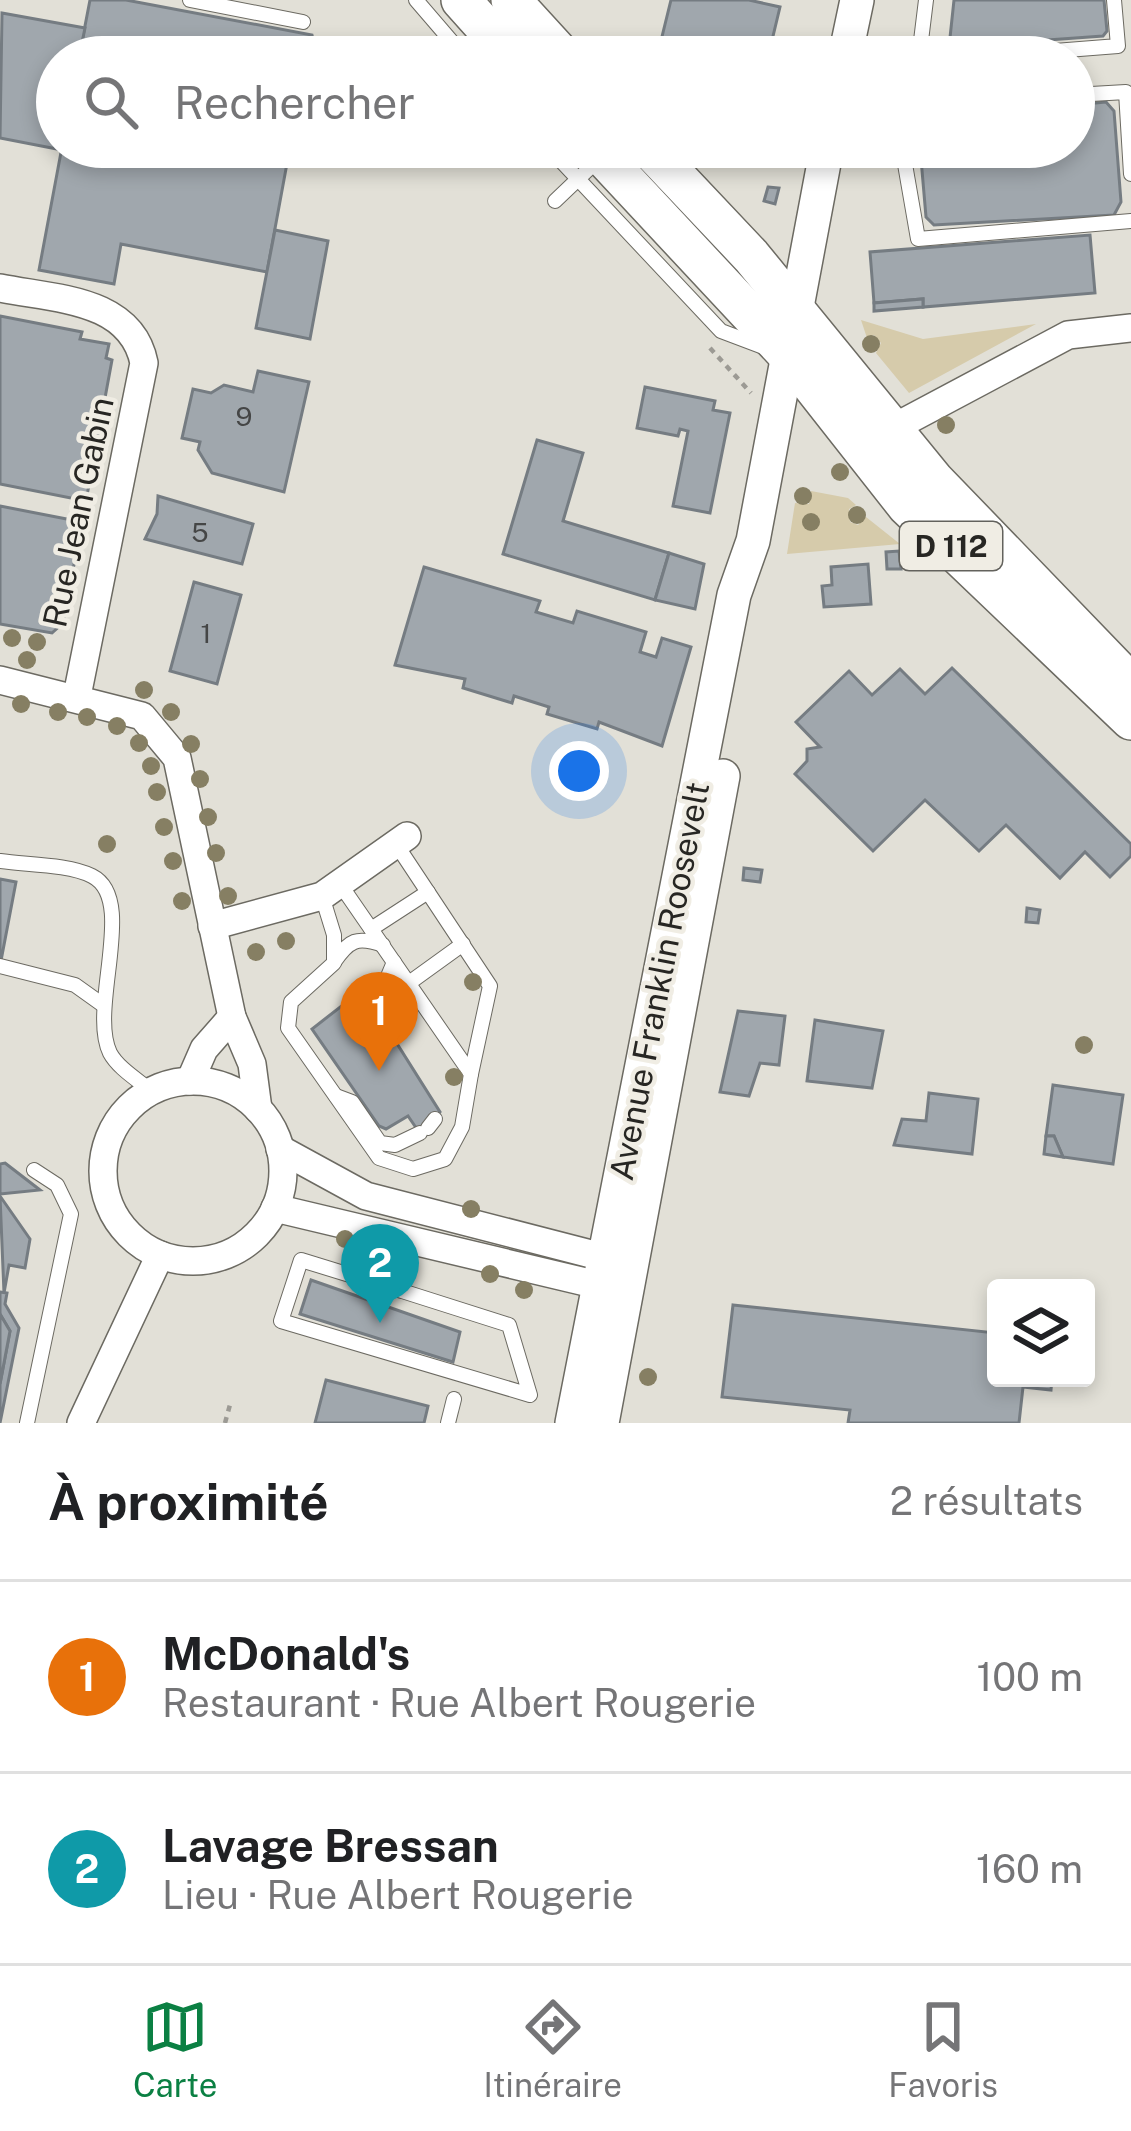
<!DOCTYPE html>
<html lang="fr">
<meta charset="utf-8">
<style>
body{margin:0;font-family:"Public Sans",sans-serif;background:#f2f2f2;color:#202124}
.controls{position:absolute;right:36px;bottom:36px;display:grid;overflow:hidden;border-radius:12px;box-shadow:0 6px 18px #0003}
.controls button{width:108px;height:108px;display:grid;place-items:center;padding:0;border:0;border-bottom:3px solid #e0e0e0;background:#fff;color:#202124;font:60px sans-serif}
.you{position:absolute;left:579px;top:771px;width:42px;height:42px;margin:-30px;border:9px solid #fff;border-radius:50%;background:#1a73e8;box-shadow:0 0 0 18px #1a73e833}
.badge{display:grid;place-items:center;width:78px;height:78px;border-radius:50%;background:#0b8043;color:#fff;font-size:39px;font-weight:700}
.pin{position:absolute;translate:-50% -99px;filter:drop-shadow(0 3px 6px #0008)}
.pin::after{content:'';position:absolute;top:63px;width:42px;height:36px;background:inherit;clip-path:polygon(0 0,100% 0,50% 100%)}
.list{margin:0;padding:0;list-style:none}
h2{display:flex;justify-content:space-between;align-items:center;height:156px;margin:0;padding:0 48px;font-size:51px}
h2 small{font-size:39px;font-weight:400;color:#757577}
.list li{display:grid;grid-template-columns:78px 1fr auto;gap:36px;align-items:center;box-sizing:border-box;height:192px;padding:0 48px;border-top:3px solid #e0e0e0}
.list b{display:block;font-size:45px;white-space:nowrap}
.list p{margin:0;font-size:39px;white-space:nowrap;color:#757577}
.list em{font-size:39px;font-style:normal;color:#757577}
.icon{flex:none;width:66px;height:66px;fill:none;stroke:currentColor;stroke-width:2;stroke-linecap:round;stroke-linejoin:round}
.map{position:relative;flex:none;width:1131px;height:1423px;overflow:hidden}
.search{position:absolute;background:#fff;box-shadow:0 6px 18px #0003;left:36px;right:36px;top:36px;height:132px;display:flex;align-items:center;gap:30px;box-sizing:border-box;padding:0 42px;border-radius:66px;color:#757577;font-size:45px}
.sheet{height:540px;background:#fff}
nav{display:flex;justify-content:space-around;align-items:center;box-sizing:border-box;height:168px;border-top:3px solid #e0e0e0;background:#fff;font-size:33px;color:#757577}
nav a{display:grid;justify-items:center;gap:6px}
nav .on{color:#0b8043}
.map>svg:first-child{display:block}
.green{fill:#d6cbab}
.building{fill:#a0a7ad;stroke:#757c82;stroke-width:3}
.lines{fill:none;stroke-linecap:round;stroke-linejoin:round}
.service-casing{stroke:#6c6a62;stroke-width:16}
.minor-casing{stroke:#6c6a62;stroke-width:30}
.tertiary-casing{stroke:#6c6a62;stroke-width:36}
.primary-casing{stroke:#6c6a62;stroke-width:42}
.path{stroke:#9c9a94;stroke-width:4.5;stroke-dasharray:6 6;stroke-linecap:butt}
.service{stroke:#fff;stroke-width:14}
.minor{stroke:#fff;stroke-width:27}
.tertiary{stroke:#fff;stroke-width:33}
.primary{stroke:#fff;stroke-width:39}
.tree{fill:#867f63}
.labels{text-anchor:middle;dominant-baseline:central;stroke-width:9;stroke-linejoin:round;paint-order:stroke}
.number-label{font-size:27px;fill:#454646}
.shield{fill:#f0ede4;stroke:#63625d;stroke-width:3}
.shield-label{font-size:30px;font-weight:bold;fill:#272623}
.street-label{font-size:33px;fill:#272623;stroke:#f0ede4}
</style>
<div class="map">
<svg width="1131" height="1423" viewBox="0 0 1131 1423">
<rect width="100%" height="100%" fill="#e2e0d7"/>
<g class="green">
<polygon points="861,320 923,339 1036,324 909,393 876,353 881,343 874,335 867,338"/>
<polygon points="811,491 848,498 856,505 849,509 850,522 858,525 866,517 900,544 787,554 795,503 809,504"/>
</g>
<g class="building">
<polygon points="90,0 126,0 312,35 317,57 79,57"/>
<polygon points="671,0 749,0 780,7 768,57 657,57"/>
<polygon points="954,0 1104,0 1107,31 1103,36 949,47"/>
<polygon points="2,13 85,28 79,57 57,57 57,147 62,150 0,138"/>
<polygon points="1106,102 1114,111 1121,202 1114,215 934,225 926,217 920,147 1074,147 1074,105"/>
<polygon points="62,147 290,147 267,272 121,244 114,284 39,270"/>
<polygon points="294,147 330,147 327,158 311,165 297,158"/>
<polygon points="768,187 779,188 775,204 764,201"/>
<polygon points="275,230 328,241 310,339 256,328"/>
<polygon points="1090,235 1095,293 923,307 923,299 874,303 870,252"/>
<polygon points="923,299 923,307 874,311 874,303"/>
<polygon points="0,316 82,332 80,339 109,344 106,358 112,360 86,501 0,484"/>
<polygon points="258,371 309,382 284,492 212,473 198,450 200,442 182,438 193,389 211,393 224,385 253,392"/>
<polygon points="645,387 715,401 713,410 730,413 710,513 673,506 688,431 680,429 678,436 637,428"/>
<polygon points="537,440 583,453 563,521 669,553 655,600 503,554"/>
<polygon points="158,496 253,524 242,564 145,539 157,514"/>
<polygon points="0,506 82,522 63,623 52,633 0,624"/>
<polygon points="899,551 901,569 887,569 886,552"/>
<polygon points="669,553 704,564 695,609 655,600"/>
<polygon points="868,564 871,604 824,607 822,586 832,585 831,567"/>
<polygon points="424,567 540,601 536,612 573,623 577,611 646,632 640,652 656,657 662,638 691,647 662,746 599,722 597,729 547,714 549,707 514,696 512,703 463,688 465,679 395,665"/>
<polygon points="194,582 241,595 217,684 170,671"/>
<polygon points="952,668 1131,844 1131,856 1110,877 1085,852 1060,878 1006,825 979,851 925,800 873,851 795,774 807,761 807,749 820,747 796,722 849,671 872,695 900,669 925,694"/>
<polygon points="744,868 762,870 760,882 743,880"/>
<polygon points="0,879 16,882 0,966"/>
<polygon points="1027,908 1040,910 1038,923 1026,922"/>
<polygon points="367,996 440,1112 421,1135 408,1116 386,1129 379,1126 312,1029 348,1001 354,1004"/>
<polygon points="738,1011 785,1016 779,1065 760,1063 749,1096 720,1092"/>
<polygon points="815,1020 883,1031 872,1088 807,1081"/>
<polygon points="1053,1085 1123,1095 1113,1164 1063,1157 1054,1136 1046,1136"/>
<polygon points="929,1093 978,1099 972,1154 894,1145 902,1119 926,1121"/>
<polygon points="1046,1136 1054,1136 1063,1157 1044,1154"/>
<polygon points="5,1163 40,1190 0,1194 0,1164"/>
<polygon points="0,1196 30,1239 25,1268 9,1265 4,1293"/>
<polygon points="311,1280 460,1332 453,1362 300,1314"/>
<polygon points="0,1292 7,1293 5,1304 19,1328 0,1423 0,1384 10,1331 0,1314"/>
<polygon points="733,1305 996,1333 996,1378 1052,1378 1051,1390 1023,1387 1019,1423 848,1423 850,1410 722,1397"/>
<polygon points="0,1314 10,1331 0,1384"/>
<polygon points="326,1380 428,1406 424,1423 315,1423"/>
</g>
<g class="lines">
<g class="service-casing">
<g id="service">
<polyline points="190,0 303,22"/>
<polyline points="416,0 465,57"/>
<polyline points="919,57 926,0"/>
<polyline points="976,57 1118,46 1114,0"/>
<polyline points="1074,95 1126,92 1131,174"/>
<polyline points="548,147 721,331 766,348"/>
<polyline points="902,147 918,239 1131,221"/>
<polyline points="555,201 599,159"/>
<polyline points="396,844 490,986 471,1074"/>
<path d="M0,861C26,865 68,864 92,876C138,899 88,1008 110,1053C118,1068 138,1080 151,1091"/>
<polyline points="322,896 334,935 334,963 291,1002 288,1028 379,1158 413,1169 445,1159 462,1127 471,1074 340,884"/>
<polyline points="371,929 428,892"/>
<path d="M334,962C349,940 357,936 383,945"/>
<polyline points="0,966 75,985 103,1005"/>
<polyline points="409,983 463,944"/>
<polyline points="375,1007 394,962"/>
<polyline points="336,1096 352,1102 380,1143 395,1145 420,1133"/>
<polyline points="428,1128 435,1119"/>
<polyline points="402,1291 301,1260 281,1321 530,1395 509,1325 402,1291 413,1241"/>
<polyline points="27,1423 71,1214 57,1185 34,1170"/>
<polyline points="448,1423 454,1399"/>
</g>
</g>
<g class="minor-casing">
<g id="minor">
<path d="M0,288C54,299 131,298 144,363L77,696"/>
<polyline points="895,427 1068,335 1131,328"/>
<polyline points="0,680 142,716 177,758 232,1017 252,1064 258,1109"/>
<polyline points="212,926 322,896 407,836"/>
<polyline points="190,1081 204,1049 232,1017"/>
<circle cx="193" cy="1171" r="90"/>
<polyline points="280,1149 366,1196 622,1262"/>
<polyline points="275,1208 615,1289"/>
<polyline points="81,1423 160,1255"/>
</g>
</g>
<g class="tertiary-casing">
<g id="tertiary">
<polyline points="845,57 857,0"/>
<polyline points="572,1423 734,595 753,541 827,147"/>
<polyline points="602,1423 723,776"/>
</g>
</g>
<g class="primary-casing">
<g id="primary">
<polyline points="461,0 512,57"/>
<polyline points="511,0 563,57"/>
<polyline points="594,147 789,356 907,506 1131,720"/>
<polyline points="648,147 751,256 934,480 1131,684"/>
</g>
</g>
<g class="path">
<polyline points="710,348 751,393"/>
<polyline points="225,1423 231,1401"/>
</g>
<use href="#service" class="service"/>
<use href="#minor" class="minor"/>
<use href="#tertiary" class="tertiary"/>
<use href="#primary" class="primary"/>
</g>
<g class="tree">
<circle cx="871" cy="344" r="9"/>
<circle cx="946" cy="425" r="9"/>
<circle cx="840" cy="472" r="9"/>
<circle cx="803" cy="496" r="9"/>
<circle cx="857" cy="515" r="9"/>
<circle cx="811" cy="522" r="9"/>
<circle cx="12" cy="638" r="9"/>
<circle cx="37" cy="642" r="9"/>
<circle cx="27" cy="660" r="9"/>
<circle cx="144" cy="690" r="9"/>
<circle cx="21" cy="704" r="9"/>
<circle cx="58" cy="712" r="9"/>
<circle cx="171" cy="712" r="9"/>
<circle cx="87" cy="717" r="9"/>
<circle cx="117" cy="726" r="9"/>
<circle cx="139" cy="743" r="9"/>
<circle cx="191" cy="744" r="9"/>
<circle cx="151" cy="766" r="9"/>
<circle cx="200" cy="779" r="9"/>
<circle cx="157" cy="792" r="9"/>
<circle cx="208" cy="817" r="9"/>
<circle cx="164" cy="827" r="9"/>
<circle cx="107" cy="844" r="9"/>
<circle cx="216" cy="853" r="9"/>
<circle cx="173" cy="861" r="9"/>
<circle cx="228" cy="896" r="9"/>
<circle cx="182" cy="901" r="9"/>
<circle cx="286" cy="941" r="9"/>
<circle cx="256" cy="952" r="9"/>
<circle cx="473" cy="982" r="9"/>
<circle cx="407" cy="1017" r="9"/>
<circle cx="1084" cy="1045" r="9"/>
<circle cx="454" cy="1077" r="9"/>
<circle cx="471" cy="1209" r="9"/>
<circle cx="345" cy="1239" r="9"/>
<circle cx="490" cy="1274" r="9"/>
<circle cx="524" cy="1290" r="9"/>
<circle cx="648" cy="1377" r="9"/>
</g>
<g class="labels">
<g class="number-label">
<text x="244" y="416">9</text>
<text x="200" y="532">5</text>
<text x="206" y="633">1</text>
</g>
<rect class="shield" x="900" y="522" width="102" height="48" rx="9"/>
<g class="shield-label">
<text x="951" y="546">D 112</text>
</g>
<g class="street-label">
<text transform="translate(78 512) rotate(-78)">Rue Jean Gabin</text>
<text transform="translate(659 981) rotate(-79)">Avenue Franklin Roosevelt</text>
</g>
</g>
</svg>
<div class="controls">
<button><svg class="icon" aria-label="layers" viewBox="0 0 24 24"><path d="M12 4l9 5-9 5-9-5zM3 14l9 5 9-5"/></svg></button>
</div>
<div class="you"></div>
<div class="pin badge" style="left:379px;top:1071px;background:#e8710a">1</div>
<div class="pin badge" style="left:380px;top:1323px;background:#0f9aa8">2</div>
<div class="search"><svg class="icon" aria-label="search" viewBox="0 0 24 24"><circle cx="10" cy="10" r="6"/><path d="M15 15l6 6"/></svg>Rechercher</div>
</div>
<section class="sheet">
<h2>À proximité<small>2 résultats</small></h2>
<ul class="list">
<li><span class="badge" style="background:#e8710a">1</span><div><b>McDonald's</b><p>Restaurant · Rue Albert Rougerie</p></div><em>100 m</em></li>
<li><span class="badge" style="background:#0f9aa8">2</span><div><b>Lavage Bressan</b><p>Lieu · Rue Albert Rougerie</p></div><em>160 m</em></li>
</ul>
</section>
<nav>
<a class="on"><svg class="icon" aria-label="map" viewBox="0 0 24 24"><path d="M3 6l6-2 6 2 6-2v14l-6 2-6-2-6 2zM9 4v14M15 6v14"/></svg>Carte</a>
<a><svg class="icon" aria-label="directions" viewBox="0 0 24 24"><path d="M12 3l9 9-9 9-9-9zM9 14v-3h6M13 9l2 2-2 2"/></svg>Itinéraire</a>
<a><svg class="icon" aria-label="saved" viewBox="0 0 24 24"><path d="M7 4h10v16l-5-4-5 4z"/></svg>Favoris</a>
</nav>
